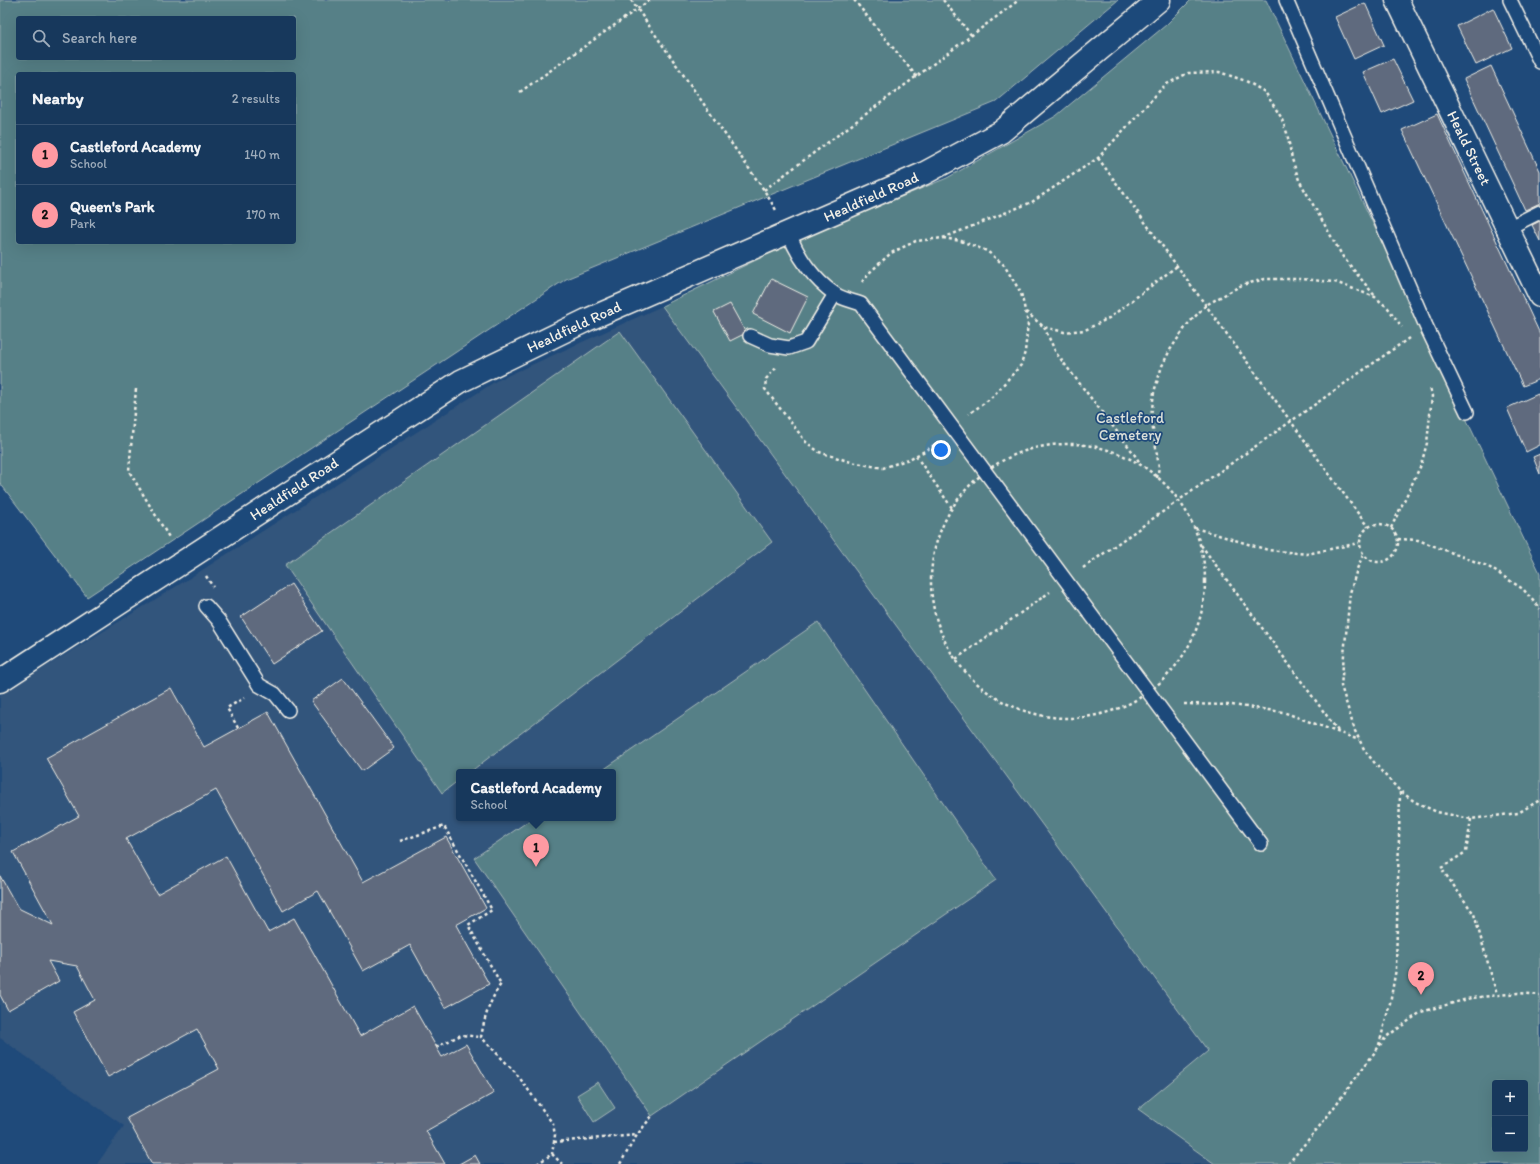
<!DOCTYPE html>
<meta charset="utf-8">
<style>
body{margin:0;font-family:Itim,sans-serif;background:#244365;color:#f1f3f6}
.controls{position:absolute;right:12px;bottom:12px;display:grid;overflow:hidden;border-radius:4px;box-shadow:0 4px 16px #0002}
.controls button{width:36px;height:36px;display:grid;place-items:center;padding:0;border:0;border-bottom:1px solid #365272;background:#17385c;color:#f1f3f6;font:20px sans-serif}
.you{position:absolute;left:941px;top:450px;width:14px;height:14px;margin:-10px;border:3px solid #fff;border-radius:50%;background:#1a73e8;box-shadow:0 0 0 6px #1a73e833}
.badge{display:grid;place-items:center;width:26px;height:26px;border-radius:50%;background:#ff9aa2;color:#111;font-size:13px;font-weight:700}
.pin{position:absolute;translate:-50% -33px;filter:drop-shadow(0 1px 2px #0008)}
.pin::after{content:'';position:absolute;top:21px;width:14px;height:12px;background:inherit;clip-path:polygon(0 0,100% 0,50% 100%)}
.popup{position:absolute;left:456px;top:769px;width:160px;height:52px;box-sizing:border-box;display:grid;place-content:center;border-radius:4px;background:#17385c;filter:drop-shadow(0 1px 3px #0005);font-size:13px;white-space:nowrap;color:#9eacbb}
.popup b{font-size:15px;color:#f1f3f6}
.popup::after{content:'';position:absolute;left:50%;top:100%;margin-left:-8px;border:8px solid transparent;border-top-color:#17385c}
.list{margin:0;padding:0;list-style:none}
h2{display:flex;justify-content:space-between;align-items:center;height:52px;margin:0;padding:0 16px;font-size:17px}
h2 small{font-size:13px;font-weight:400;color:#9eacbb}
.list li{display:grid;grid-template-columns:26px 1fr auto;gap:12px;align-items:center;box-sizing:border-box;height:60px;padding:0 16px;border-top:1px solid #365272}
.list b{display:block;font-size:15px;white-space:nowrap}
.list p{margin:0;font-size:13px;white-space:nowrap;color:#9eacbb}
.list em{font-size:13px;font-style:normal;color:#9eacbb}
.icon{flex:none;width:22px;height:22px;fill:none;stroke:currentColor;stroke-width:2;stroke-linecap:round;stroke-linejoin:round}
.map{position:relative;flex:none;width:1540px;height:1164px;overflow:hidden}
.search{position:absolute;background:#17385c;box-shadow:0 4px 16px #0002;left:16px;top:16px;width:280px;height:44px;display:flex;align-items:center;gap:10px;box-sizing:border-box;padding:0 14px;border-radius:4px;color:#9eacbb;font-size:15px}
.panel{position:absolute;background:#17385c;box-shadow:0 4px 16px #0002;left:16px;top:72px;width:280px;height:172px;border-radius:4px}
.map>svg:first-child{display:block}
.built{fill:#32547b;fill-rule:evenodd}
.green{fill:#578087;stroke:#a6b8b8;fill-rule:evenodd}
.building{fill:#5e6b7e;stroke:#f4f1e8}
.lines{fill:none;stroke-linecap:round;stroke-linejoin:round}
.lane-casing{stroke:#f4f1e8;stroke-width:16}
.street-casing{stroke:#f4f1e8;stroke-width:25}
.path{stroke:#f4f1e8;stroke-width:2.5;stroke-dasharray:3 3;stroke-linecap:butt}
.lane{stroke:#1f4a7a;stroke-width:13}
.street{stroke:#1f4a7a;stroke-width:22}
.labels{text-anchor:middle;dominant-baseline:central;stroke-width:3.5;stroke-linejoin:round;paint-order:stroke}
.street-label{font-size:15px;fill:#f4f1e8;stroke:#1f4a7a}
.park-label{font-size:15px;fill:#dce0d9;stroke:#1f4a7a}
</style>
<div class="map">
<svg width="1540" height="1164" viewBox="0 0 1540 1164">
<rect width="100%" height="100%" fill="#1f4a7a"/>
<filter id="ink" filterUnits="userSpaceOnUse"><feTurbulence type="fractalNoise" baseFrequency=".025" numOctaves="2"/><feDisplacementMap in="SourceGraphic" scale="8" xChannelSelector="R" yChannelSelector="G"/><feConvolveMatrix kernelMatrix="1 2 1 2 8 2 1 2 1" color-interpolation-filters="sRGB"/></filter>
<g filter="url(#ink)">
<path class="built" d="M662,306L1208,1051L1138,1109L1215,1164H97L124,1126L0,1038V695L185,581L496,381ZM459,772H613V818H459Z"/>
<g class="green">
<path d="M0,0H1118L996,102L566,279L87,597L0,483ZM18,18H294V58H18ZM18,74H294V242H18Z"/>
<path d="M1191,0H1266L1540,573V1164H1215L1138,1109L1208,1051L662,306L799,239L947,178L1056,116L1166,25ZM1495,1083H1525V1149H1495Z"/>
<polygon points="620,331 772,542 470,772 459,772 459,780 442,793 285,565"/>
<polygon points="818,622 996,880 652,1116 474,858 533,818 613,818 613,772 600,772"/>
<polygon points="598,1082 615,1108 594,1122 577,1095"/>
</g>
<g class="building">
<polygon points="1365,3 1384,45 1354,59 1335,17"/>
<polygon points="1493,8 1512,48 1476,65 1457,26"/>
<polygon points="1393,59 1413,100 1382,114 1363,72"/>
<polygon points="1491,66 1540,171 1540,203 1525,210 1464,79"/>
<polygon points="1437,114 1540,334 1540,379 1523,386 1402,130"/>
<polygon points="1540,221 1540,241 1532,225"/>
<polygon points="771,279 808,297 790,333 753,314"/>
<polygon points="730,304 746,333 730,341 714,312"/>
<polygon points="1538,394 1540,400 1540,445 1526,452 1507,408"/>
<polygon points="1540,454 1540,474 1533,457"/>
<polygon points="291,584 322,631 272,664 241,617"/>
<polygon points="343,678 394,748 362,771 311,701"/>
<polygon points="171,688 204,747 268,712 363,882 446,837 486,908 456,925 489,984 445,1008 410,945 363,971 318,891 283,911 216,790 126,839 157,894 226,856 268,932 294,918 360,1036 413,1006 442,1057 466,1044 494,1093 426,1131 445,1164 152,1164 127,1118 219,1069 197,1029 108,1077 73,1012 95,1000 77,966 48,961 59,981 8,1010 0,995 0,876 18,908 53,925 13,852 79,816 46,758"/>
<polygon points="475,1155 480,1164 459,1164"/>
</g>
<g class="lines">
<g class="lane-casing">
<g id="lane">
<polyline points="1286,0 1426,326 1467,412"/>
<polyline points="1510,0 1540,62"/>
<polyline points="1508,228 1540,212"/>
<path d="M789,233C797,256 814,280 835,294C842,299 853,301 861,304L1261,844"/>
<polyline points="750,336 770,345 789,348 806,342 835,294"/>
<polyline points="206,606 219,621 259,685 275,694 288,710"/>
</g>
</g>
<g class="street-casing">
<g id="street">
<polyline points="1397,0 1540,296"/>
<polyline points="0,681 461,381 587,320 923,174 1001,132 1159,0"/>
</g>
</g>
<g class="path">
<polyline points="631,0 764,190 776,210"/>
<polyline points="854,0 917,77"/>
<polyline points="943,0 972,36"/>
<polyline points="520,92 650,0"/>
<polyline points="1098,158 1368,527"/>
<polyline points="764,190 1019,0"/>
<polyline points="943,238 1032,202 1098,158 1165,85 1188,73 1219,72 1246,81 1265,92 1281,117 1287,133 1292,159 1299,180 1343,257 1375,296"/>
<polyline points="862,282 869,273 891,253 916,241 943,238 961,241 987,251 1004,265 1021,293 1028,323 1025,352 1021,365 991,398 969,414"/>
<polyline points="1026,312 1044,327 1064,332 1085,330 1109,318 1177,266"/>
<polyline points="1044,327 1056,353 1132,451 1140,463"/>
<polyline points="776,368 766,379 765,389 806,442 819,452 851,462 883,468 909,459 927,450 938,442"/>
<polyline points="136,389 129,471 170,539"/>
<circle cx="1068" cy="581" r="137"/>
<polyline points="916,456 952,508"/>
<polyline points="1157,478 1159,467 1151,417 1154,392 1162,366 1170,350 1187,325 1206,305 1242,285 1265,279 1300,279 1335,282 1375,297 1388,308 1402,327"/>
<circle cx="1379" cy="543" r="19"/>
<polyline points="1195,528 1268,550 1307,554 1359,543"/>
<polyline points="1391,528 1421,465 1427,443 1432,396 1430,387"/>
<polyline points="1398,539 1418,540 1487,566 1523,589 1540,609"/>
<polyline points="1201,545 1338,731"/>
<polyline points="1363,555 1357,569 1350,593 1341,686 1355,731 1365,751 1382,772 1400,791 1415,802 1437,812 1471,819 1518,813 1540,800"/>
<polyline points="1083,568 1409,338"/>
<polyline points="206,576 213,587"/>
<polyline points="956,659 1050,592"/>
<polyline points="1184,704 1232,705 1283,712 1359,740"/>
<polyline points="238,728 227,708 244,698"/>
<polyline points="1471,819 1466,852 1441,868 1474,914 1497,995"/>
<path d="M400,841L444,826L492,910L468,925L501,984C489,1002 485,1016 481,1037L516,1073L553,1124L555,1135L552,1154"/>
<polyline points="1379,1045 1390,1003 1396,969 1400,792"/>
<polyline points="436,1047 461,1035 481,1037"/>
<polyline points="554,1142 637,1135"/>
<polyline points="537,1164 552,1154 562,1164"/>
<polyline points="620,1164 637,1135 652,1116"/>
<polyline points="1288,1164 1323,1122 1386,1037 1421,1012 1471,998 1518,993 1540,995"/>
</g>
<use href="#lane" class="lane"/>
<use href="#street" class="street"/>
</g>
</g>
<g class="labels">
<g class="street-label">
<text transform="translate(1469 148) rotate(64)">Heald Street</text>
<text transform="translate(871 197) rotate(-24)">Healdfield Road</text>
<text transform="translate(574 327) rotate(-25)">Healdfield Road</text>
<text transform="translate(294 489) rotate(-33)">Healdfield Road</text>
</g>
<g class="park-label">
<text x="1130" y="418">Castleford<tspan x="1130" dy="17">Cemetery</tspan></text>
</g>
</g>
</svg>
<div class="controls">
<button>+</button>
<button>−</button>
</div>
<div class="you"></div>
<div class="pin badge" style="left:536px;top:867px">1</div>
<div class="popup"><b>Castleford Academy</b>School</div>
<div class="pin badge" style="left:1421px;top:995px">2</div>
<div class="search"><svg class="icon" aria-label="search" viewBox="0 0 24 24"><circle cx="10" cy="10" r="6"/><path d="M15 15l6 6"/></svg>Search here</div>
<section class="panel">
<h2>Nearby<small>2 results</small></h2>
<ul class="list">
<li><span class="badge">1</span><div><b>Castleford Academy</b><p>School</p></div><em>140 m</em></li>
<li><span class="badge">2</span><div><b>Queen's Park</b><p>Park</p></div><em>170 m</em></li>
</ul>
</section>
</div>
